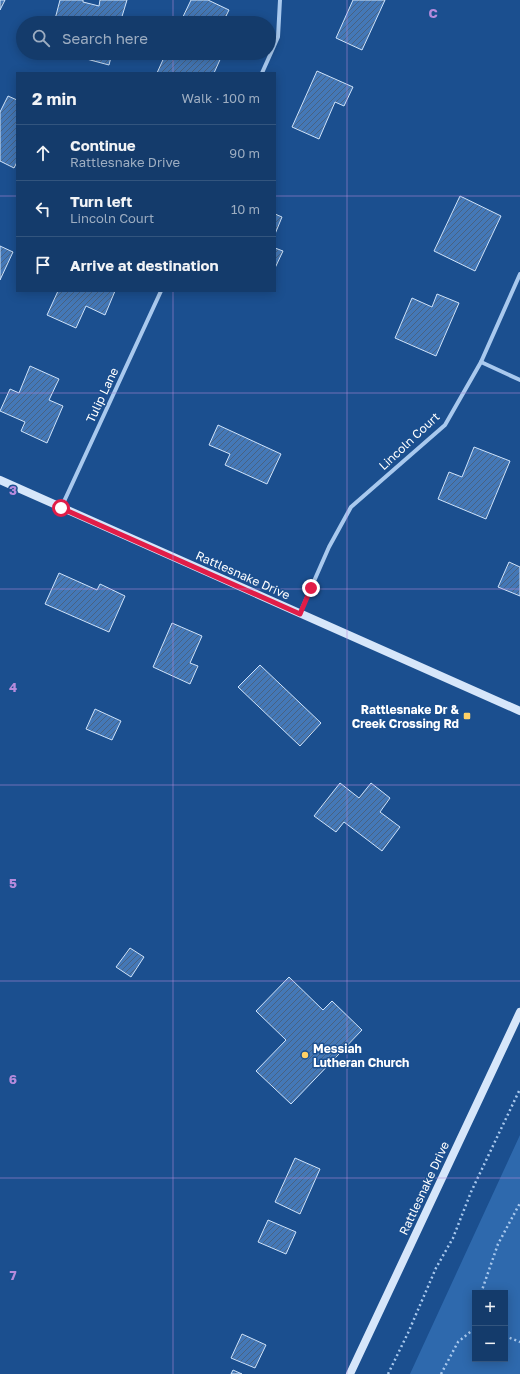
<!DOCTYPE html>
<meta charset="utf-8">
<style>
body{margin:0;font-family:"Golos Text",sans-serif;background:#214673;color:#f1f3f6}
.controls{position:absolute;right:12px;bottom:12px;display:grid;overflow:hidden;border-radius:0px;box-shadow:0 2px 10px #0003}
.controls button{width:36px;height:36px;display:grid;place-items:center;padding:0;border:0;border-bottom:1px solid #33557e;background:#143b6b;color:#f1f3f6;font:20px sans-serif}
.stop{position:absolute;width:12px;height:12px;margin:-9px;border:3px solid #e11d48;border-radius:50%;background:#fff}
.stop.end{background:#e11d48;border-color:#fff;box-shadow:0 1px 4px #0008}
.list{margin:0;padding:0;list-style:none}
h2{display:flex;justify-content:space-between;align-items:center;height:52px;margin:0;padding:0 16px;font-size:17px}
h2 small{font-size:13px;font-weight:400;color:#9dadc1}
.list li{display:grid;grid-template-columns:26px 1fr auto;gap:12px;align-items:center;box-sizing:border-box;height:56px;padding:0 16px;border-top:1px solid #33557e}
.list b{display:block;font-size:15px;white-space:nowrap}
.list p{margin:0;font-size:13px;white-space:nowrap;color:#9dadc1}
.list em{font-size:13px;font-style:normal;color:#9dadc1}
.icon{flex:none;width:22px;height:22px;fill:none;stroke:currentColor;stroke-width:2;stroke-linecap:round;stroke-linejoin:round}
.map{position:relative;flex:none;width:520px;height:1374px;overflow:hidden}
.search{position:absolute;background:#143b6b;box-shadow:0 2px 10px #0003;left:16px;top:16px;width:260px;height:44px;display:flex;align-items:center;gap:10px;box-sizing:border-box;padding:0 14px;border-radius:22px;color:#9dadc1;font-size:15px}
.panel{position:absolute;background:#143b6b;box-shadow:0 2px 10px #0003;left:16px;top:72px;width:260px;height:220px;border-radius:0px}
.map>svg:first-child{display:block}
.green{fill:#2e69ad;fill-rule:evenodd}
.building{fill:url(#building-hatch);stroke:#cfe3fa}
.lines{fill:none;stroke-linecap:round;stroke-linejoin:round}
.path{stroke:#a9c9ee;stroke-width:2.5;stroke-dasharray:2 3;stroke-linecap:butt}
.street{stroke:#a9c9ee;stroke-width:4}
.secondary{stroke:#d6e6fa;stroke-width:8}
.route{stroke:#e11d48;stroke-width:5}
.grid{fill:none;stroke:#b68bdc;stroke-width:1;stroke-opacity:0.55}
.poi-dot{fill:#ffd166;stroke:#1b4f8f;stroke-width:1.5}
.labels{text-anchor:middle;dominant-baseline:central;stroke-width:3;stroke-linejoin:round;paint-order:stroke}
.street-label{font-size:12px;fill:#fff;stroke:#1b4f8f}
.poi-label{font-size:12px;font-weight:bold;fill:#fff;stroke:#1b4f8f;text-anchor:end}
.grid-label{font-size:13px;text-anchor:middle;font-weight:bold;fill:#b68bdc;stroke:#1b4f8f;stroke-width:3;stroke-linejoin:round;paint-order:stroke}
</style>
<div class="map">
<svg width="520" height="1374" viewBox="0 0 520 1374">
<defs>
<pattern id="building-hatch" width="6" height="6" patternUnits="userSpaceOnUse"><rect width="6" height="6" fill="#4478b7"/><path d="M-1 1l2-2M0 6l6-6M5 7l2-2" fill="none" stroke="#486282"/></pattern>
</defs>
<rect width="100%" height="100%" fill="#1b4f8f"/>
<path class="green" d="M520,1135V1374H410ZM475,1293H505V1359H475Z"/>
<g class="building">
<polygon points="0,0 5,0 0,10"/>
<polygon points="60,0 83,0 83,2 99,6 100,0 127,0 120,23 54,23"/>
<polygon points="191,0 208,0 229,10 226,16 238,21 237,23 180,23"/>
<polygon points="353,0 385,0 362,50 336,38"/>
<polygon points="64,53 112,53 109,65"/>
<polygon points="166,53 223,53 214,73 157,73"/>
<polygon points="317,71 353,87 344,106 335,102 319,139 292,127"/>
<polygon points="8,96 17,100 17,162 14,168 0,161 0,112"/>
<polygon points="460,196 501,216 475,271 434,251"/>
<polygon points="275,214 282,217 275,234"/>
<polygon points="0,246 13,252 0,280"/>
<polygon points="275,248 283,251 275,268"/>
<polygon points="58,291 115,291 105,315 86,306 76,328 47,315"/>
<polygon points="437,294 459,303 436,356 395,338 412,298 432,307"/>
<polygon points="30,366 59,379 49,400 63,406 47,443 21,431 25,422 0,411 10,389 19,393"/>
<polygon points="218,425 281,454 267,484 225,465 230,454 209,445"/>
<polygon points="474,447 510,461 486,519 438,499 449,472 462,477"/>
<polygon points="509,562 520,567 520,596 498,587"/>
<polygon points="59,573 97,590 100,584 125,596 109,632 45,604"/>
<polygon points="172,623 202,636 190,663 198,666 190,684 153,667"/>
<polygon points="260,665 321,723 300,746 238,687"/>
<polygon points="95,709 121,721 112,740 86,729"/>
<polygon points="340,783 359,798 371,783 390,798 380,812 400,827 382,851 344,822 336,832 314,816"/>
<polygon points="130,948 144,957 131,977 116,967"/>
<polygon points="289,977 323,1010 332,1001 362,1030 291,1104 256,1071 286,1040 256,1011"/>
<polygon points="295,1158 320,1169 300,1214 275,1202"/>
<polygon points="268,1220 296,1232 286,1254 258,1242"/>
<polygon points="242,1334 266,1345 255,1368 231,1358"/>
<polygon points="233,1370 242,1374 231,1374"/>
</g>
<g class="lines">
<g class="path">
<polyline points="481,1293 498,1244 520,1203"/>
<polyline points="505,1336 520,1342"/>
<polyline points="388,1374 408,1333 436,1268 453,1238 471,1192 520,1089"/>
<polyline points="441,1374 458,1342 475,1328"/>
</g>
<g class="street">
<polyline points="262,73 278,37 280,0"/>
<polyline points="481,362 520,380"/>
<polyline points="61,508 161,291"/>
<polyline points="300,613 329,547 351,507 445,425 481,362 520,274"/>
</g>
<g class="secondary">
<polyline points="0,480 520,711"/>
<polyline points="350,1374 520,1012"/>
</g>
</g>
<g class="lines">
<polyline class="route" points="61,508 300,614 311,588"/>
</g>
<path class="grid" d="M173,0V23M347,0V1374M173,53V73M0,196H17M275,196H520M173,291V1374M0,393H520M0,589H520M0,785H520M0,981H520M0,1178H520"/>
<g class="poi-dot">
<rect x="463" y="712" width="8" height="8" rx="2"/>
<circle cx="305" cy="1055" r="4"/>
</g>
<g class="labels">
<g class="street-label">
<text transform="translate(102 395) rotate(-65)">Tulip Lane</text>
<text transform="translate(409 441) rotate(-43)">Lincoln Court</text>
<text transform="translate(243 575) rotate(24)">Rattlesnake Drive</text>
<text transform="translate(424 1188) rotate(-65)">Rattlesnake Drive</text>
</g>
<g class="poi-label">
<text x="459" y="709">Rattlesnake Dr &amp;<tspan x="459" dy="14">Creek Crossing Rd</tspan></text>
<text x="313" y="1048" text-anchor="start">Messiah<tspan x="313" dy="14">Lutheran Church</tspan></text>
</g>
</g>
<g class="grid-label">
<text x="433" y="18">C</text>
<text x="13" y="495">3</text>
<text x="13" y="692">4</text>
<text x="13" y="888">5</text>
<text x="13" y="1084">6</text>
<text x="13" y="1280">7</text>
</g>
</svg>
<div class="controls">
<button>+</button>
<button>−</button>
</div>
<div class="stop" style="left:61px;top:508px"></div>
<div class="stop end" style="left:311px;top:588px"></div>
<div class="search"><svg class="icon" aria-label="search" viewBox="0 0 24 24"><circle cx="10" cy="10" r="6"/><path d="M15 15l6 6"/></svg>Search here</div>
<section class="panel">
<h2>2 min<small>Walk · 100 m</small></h2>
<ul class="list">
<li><svg class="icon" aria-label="ahead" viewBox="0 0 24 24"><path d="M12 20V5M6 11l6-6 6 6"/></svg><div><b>Continue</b><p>Rattlesnake Drive</p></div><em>90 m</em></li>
<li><svg class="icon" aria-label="left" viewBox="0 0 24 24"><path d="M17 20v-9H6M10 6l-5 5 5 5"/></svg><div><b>Turn left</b><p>Lincoln Court</p></div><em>10 m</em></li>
<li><svg class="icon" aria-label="arrive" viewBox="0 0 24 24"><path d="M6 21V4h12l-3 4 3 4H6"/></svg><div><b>Arrive at destination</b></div></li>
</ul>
</section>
</div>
